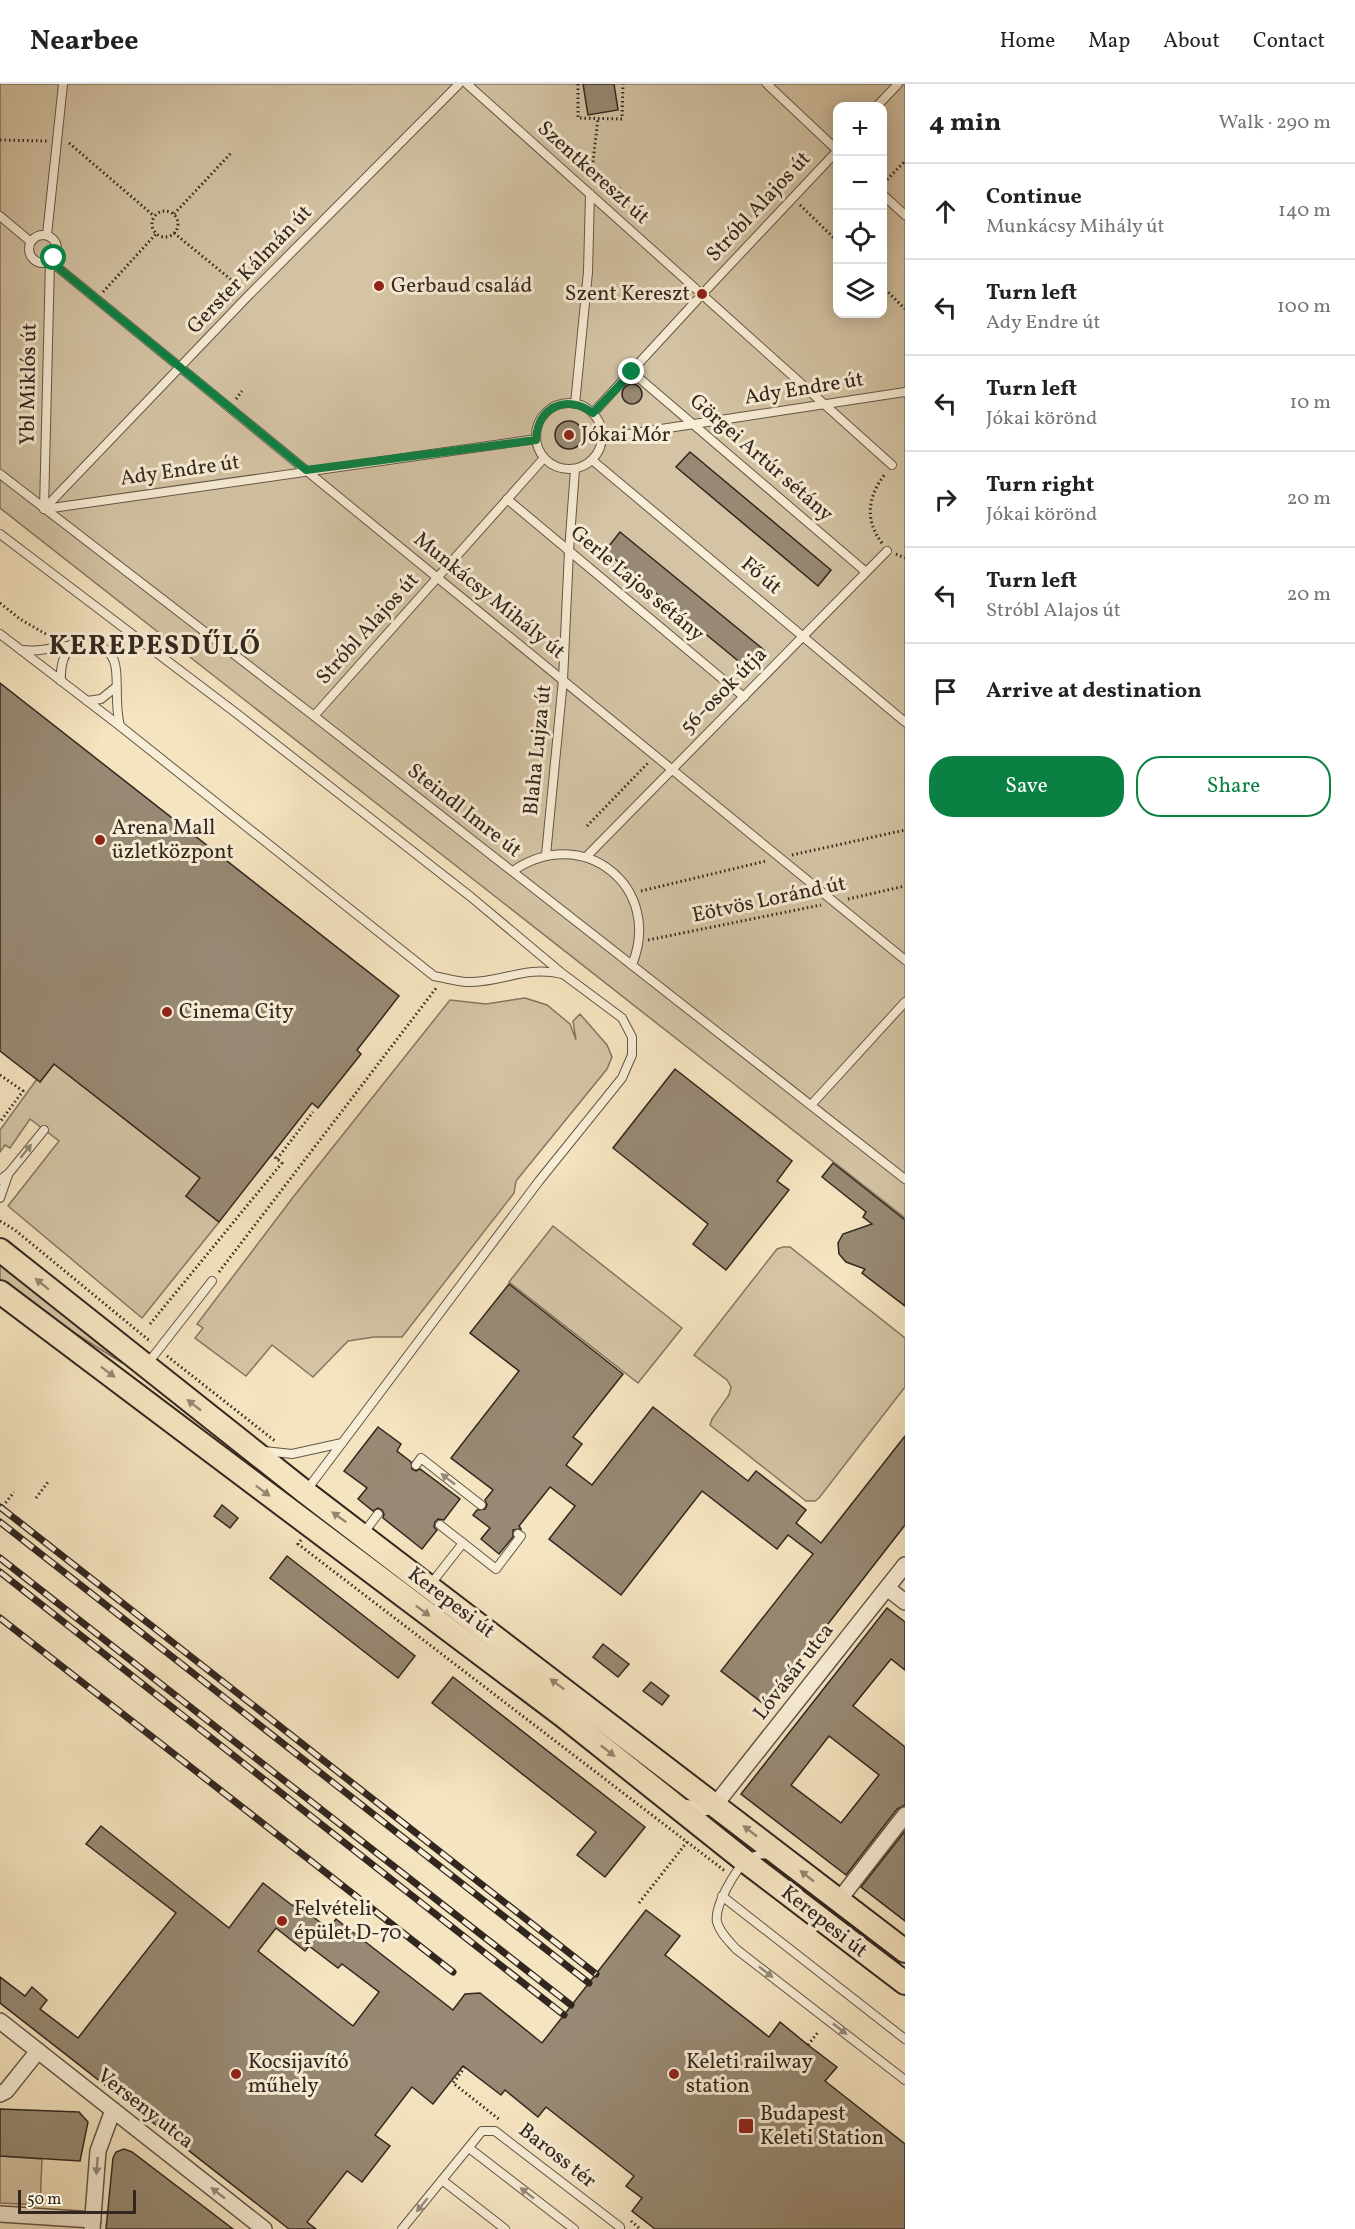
<!DOCTYPE html>
<meta charset="utf-8">
<style>
body{margin:0;font-family:Vollkorn,serif;background:#f6f6f6;color:#222}
.controls{position:absolute;right:18px;top:18px;display:grid;overflow:hidden;border-radius:12px;box-shadow:0 3px 15px #0003}
.controls button{width:54px;height:54px;display:grid;place-items:center;padding:0;border:0;border-bottom:2px solid #e0e0e0;background:#fff;color:#222;font:30px sans-serif}
.scale{position:absolute;left:18px;bottom:15px;width:118px;box-sizing:border-box;padding-left:6px;border:3px solid #32271f;border-top:0;font-size:16px;line-height:21px;white-space:nowrap;color:#32271f;-webkit-text-stroke:4px #f8edd6;paint-order:stroke}
.stop{position:absolute;width:18px;height:18px;margin:-14px;border:4px solid #0b8043;border-radius:50%;background:#fff}
.stop.end{background:#0b8043;border-color:#fff;box-shadow:0 2px 6px #0008}
.list{margin:0;padding:0;list-style:none}
h2{display:flex;justify-content:space-between;align-items:center;height:78px;margin:0;padding:0 24px;font-size:26px}
h2 small{font-size:20px;font-weight:400;color:#767676}
.list li{display:grid;grid-template-columns:39px 1fr auto;gap:18px;align-items:center;box-sizing:border-box;height:96px;padding:0 24px;border-top:2px solid #e0e0e0}
.list b{display:block;font-size:22px;white-space:nowrap}
.list p{margin:0;font-size:20px;white-space:nowrap;color:#767676}
.list em{font-size:20px;font-style:normal;color:#767676}
.actions{display:flex;gap:12px;padding:18px 24px}
.actions a{flex:1;padding:14px 0;border:2px solid #0b8043;border-radius:24px;text-align:center;font-size:21px;color:#0b8043}
.actions .main{background:#0b8043;color:#fff}
.icon{flex:none;width:33px;height:33px;fill:none;stroke:currentColor;stroke-width:2;stroke-linecap:round;stroke-linejoin:round}
.map{position:relative;flex:none;width:905px;height:2145px;overflow:hidden}
header{display:flex;align-items:center;gap:36px;box-sizing:border-box;height:84px;padding:0 30px;background:#fff;border-bottom:2px solid #e0e0e0}
header strong{font-size:28px}
nav{display:flex;gap:33px;margin-inline-start:auto;font-size:21px}
main{display:flex}
aside{flex:1;background:#fff}
.map>svg:first-child{display:block}
.green{fill:#d4c4a5;stroke:#837662;stroke-width:1.5;fill-rule:evenodd}
.building{fill:#978973;stroke:#32271f;stroke-width:1.5;fill-rule:evenodd}
.lines{fill:none;stroke-linecap:round;stroke-linejoin:round}
.lane-casing{stroke:#635647;stroke-width:10}
.street-casing{stroke:#635647;stroke-width:18}
.primary-casing{stroke:#32271f;stroke-width:26}
.path{stroke:#32271f;stroke-width:3;stroke-dasharray:1.5 3;stroke-linecap:butt}
.lane{stroke:#f8edd6;stroke-width:8}
.street{stroke:#f8edd6;stroke-width:15}
.primary{stroke:#f5e4c0;stroke-width:22}
.rail-casing{stroke:#32271f;stroke-width:7}
.rail{stroke:#f8edd6;stroke-width:4.5;stroke-dasharray:14;stroke-linecap:butt}
.oneway{fill:#958a7a}
.oneway2{fill:#948670}
.route{stroke:#0b8043;stroke-width:8}
.poi-dot{fill:#8f2418;stroke:#f8edd6;stroke-width:2}
.labels{text-anchor:middle;dominant-baseline:central;stroke-width:6;stroke-linejoin:round;paint-order:stroke}
.street-label{font-size:21px;fill:#32271f;stroke:#f8edd6}
.poi-label{font-size:21px;fill:#32271f;stroke:#f8edd6;text-anchor:start}
.district-label{font-size:27px;font-weight:bold;letter-spacing:1.5px;fill:#32271f;stroke:#f8edd6}
</style>
<header>
<strong>Nearbee</strong>
<nav><a>Home</a><a>Map</a><a>About</a><a>Contact</a></nav>
</header>
<main>
<div class="map">
<svg width="905" height="2145" viewBox="0 0 905 2145">
<rect width="100%" height="100%" fill="#f5e4c0"/>
<filter id="stains"><feTurbulence type="fractalNoise" baseFrequency=".00333" numOctaves="4"/><feColorMatrix values="0 0 0 0 .2 0 0 0 0 .09 0 0 0 0 .02 0 0 0 .5 -.17"/></filter>
<radialGradient id="worn" r=".72"><stop offset=".6" stop-color="#630" stop-opacity="0"/><stop offset="1" stop-color="#630" stop-opacity=".3"/></radialGradient>
<g class="green">
<path d="M0,0H905V1134L0,424ZM838,22H882V230H838Z"/>
<polygon points="525,914 547,921 570,940 576,956 573,937 580,930 607,961 612,973 607,985 516,1097 514,1109 402,1253 374,1253 348,1257 313,1293 272,1261 246,1292 195,1254 203,1244 197,1240 294,1112 450,916 486,920"/>
<polygon points="54,980 200,1094 186,1112 219,1138 142,1234 8,1122 59,1057 30,1035 10,1064 5,1061 0,1068 0,1046 37,995 40,998"/>
<polygon points="553,1142 682,1244 638,1299 509,1198"/>
<polygon points="783,1163 790,1163 905,1254 905,1303 819,1414 815,1417 806,1417 710,1341 712,1335 729,1311 731,1303 727,1296 694,1271 777,1165"/>
<polygon points="0,1180 122,1279 48,1232 0,1196"/>
<polygon points="0,2072 42,2075 40,2121 0,2119"/>
</g>
<g class="building">
<polygon points="583,0 614,0 618,26 588,31"/>
<circle cx="632" cy="310" r="10"/>
<circle cx="569" cy="351" r="14"/>
<polygon points="690,368 831,486 818,502 676,383"/>
<polygon points="620,448 764,566 748,585 605,467"/>
<polygon points="0,599 399,912 357,966 361,970 318,1024 312,1019 219,1138 186,1112 200,1094 54,980 40,998 0,967"/>
<polygon points="675,985 792,1077 777,1097 789,1106 726,1186 693,1160 708,1140 613,1064"/>
<polygon points="833,1079 905,1136 905,1222 862,1189 865,1185 846,1178 839,1170 838,1159 843,1150 872,1140 863,1133 866,1128 822,1093"/>
<polygon points="509,1200 623,1290 573,1353 582,1360 566,1381 592,1401 653,1323 748,1397 756,1387 806,1426 796,1439 821,1459 905,1352 905,1441 765,1621 721,1587 813,1470 788,1451 777,1465 702,1407 621,1511 549,1455 575,1422 550,1403 519,1442 521,1445 513,1446 513,1453 499,1470 481,1455 490,1444 473,1431 477,1426 485,1425 487,1421 485,1416 493,1406 451,1374 519,1287 470,1249"/>
<polygon points="378,1343 401,1360 397,1367 411,1378 412,1385 416,1387 420,1385 460,1415 444,1436 438,1435 435,1438 434,1443 437,1446 422,1465 383,1434 384,1430 382,1426 378,1424 373,1427 358,1415 367,1404 344,1387"/>
<polygon points="222,1421 238,1434 230,1444 214,1432"/>
<polygon points="287,1472 415,1572 398,1594 270,1494"/>
<path d="M887,1524L905,1538V1586L891,1575L853,1622L905,1663V1721L897,1725L846,1791L741,1710ZM829,1652L879,1691L841,1739L791,1701Z"/>
<polygon points="603,1560 629,1580 618,1593 593,1573"/>
<polygon points="453,1593 645,1743 605,1793 577,1771 596,1748 432,1619"/>
<polygon points="651,1598 669,1612 662,1621 643,1607"/>
<path d="M101,1742L229,1844L263,1799L293,1822L295,1819L329,1845L336,1835L453,1926L465,1910L480,1909L542,1959L646,1826L680,1852L665,1871L769,1953L780,1938L808,1961L837,1983L825,1997L905,2060V2145H655L632,2127L642,2114L626,2102L634,2092L546,2023L538,2033L505,2006L501,2011L463,1982L433,2020L412,2003L375,2051L390,2062L362,2098L347,2087L307,2138L316,2145H289L0,1919V1893L25,1912L32,1903L47,1916L40,1925L78,1954L176,1829L86,1760ZM276,1844L305,1867L309,1862L338,1884L342,1880L379,1908L353,1942L258,1867Z"/>
<polygon points="905,1747 905,1837 861,1803"/>
<polygon points="0,2025 79,2028 88,2038 80,2077 0,2072"/>
<polygon points="124,2065 132,2068 233,2145 106,2145 113,2074 116,2068"/>
</g>
<g class="lines">
<g class="lane-casing">
<g id="lane">
<polyline points="467,0 696,205"/>
<polyline points="767,0 838,67"/>
<polyline points="877,22 898,0"/>
<polyline points="882,110 905,131"/>
<polyline points="0,132 31,158"/>
<polyline points="47,151 63,0"/>
<circle cx="43" cy="165" r="14"/>
<polyline points="50,177 905,876"/>
<polyline points="707,205 838,66"/>
<polyline points="707,215 892,381"/>
<polyline points="632,288 866,488"/>
<circle cx="569" cy="352" r="33"/>
<polyline points="575,320 588,188 590,110"/>
<polyline points="593,329 697,216"/>
<polyline points="602,354 905,308"/>
<polyline points="592,376 905,638"/>
<polyline points="0,390 314,632 905,1095"/>
<polyline points="507,415 744,613"/>
<polyline points="44,425 248,212 459,0"/>
<polyline points="44,425 50,177"/>
<polyline points="45,425 536,355"/>
<polyline points="0,450 236,629 471,813 563,890 622,934 632,953 632,971 622,994 539,1097 306,1407"/>
<path d="M0,550L120,642L434,892C445,894 457,898 467,898C502,899 525,881 562,890"/>
<path d="M21,566C27,566 34,567 40,566C64,564 112,546 116,586C118,605 115,623 120,642"/>
<path d="M61,597C60,583 63,571 72,560"/>
<polyline points="87,617 101,615 116,603"/>
<polyline points="314,632 544,374"/>
<polyline points="546,771 563,596 569,467 575,385"/>
<polyline points="586,773 887,467"/>
<path d="M513,787C582,739 664,802 632,881"/>
<polyline points="811,1021 905,918"/>
<polyline points="0,1096 9,1089 44,1046"/>
<polyline points="0,1114 8,1091"/>
<polyline points="148,1279 212,1197"/>
<polyline points="264,1367 292,1370 342,1359"/>
<polyline points="416,1381 421,1374 481,1421"/>
<polyline points="362,1451 378,1430"/>
<polyline points="463,1459 496,1485 521,1452 518,1450"/>
<polyline points="430,1501 463,1459 440,1441"/>
<path d="M769,1770C761,1770 753,1771 747,1776C735,1786 714,1822 717,1838C720,1849 729,1857 736,1865L905,1996"/>
<polyline points="722,1812 905,1955"/>
<polyline points="469,2064 574,2145"/>
<polyline points="442,2096 505,2145"/>
<polyline points="402,2145 482,2047 495,2047 620,2143 620,2145"/>
</g>
</g>
<g class="street-casing">
<g id="street">
<polyline points="887,1504 905,1518"/>
<polyline points="680,1723 700,1725 715,1721 905,1481"/>
<polyline points="839,1816 905,1731"/>
<polyline points="0,1937 264,2145"/>
<polyline points="0,2010 6,2007 38,1967"/>
<polyline points="0,2130 93,2136"/>
<polyline points="92,2145 98,2067 113,2026"/>
</g>
</g>
<g class="primary-casing">
<g id="primary">
<polyline points="0,1166 305,1408 905,1867"/>
<polyline points="0,1208 562,1631 745,1777 905,1899"/>
</g>
</g>
<g class="path">
<polyline points="578,0 578,34 622,35 623,0"/>
<polyline points="0,56 47,57"/>
<polyline points="69,59 154,132"/>
<polyline points="591,96 598,34"/>
<polyline points="884,99 905,77"/>
<polyline points="610,114 621,104"/>
<polyline points="800,121 838,158"/>
<circle cx="165" cy="140" r="13"/>
<polyline points="174,130 232,68"/>
<polyline points="174,149 240,203"/>
<polyline points="882,202 905,225"/>
<polyline points="103,208 156,150"/>
<polyline points="236,315 242,307"/>
<path d="M882,459C864,436 868,411 886,389"/>
<polyline points="896,470 905,474"/>
<polyline points="0,519 20,535 51,553"/>
<polyline points="587,742 648,679"/>
<polyline points="792,771 905,746"/>
<polyline points="641,807 766,777"/>
<polyline points="848,815 905,802"/>
<polyline points="648,856 821,821"/>
<polyline points="0,991 23,1007 0,1038"/>
<polyline points="277,1075 313,1028"/>
<polyline points="0,1137 15,1146 151,1258"/>
<polyline points="219,1188 437,903"/>
<polyline points="150,1240 282,1079 272,1071"/>
<polyline points="167,1272 275,1357"/>
<polyline points="36,1414 48,1398"/>
<polyline points="0,1426 14,1408"/>
<polyline points="301,1456 298,1460 725,1787"/>
<polyline points="639,1819 687,1758"/>
<polyline points="808,1961 819,1947"/>
<polyline points="465,1983 453,1999 500,2036"/>
<polyline points="631,2137 640,2145"/>
</g>
<use href="#lane" class="lane"/>
<use href="#street" class="street"/>
<use href="#primary" class="primary"/>
<g class="rail-casing">
<g id="rail">
<polyline points="0,1423 596,1890"/>
<polyline points="0,1438 589,1899"/>
<polyline points="0,1474 571,1921"/>
<polyline points="0,1488 564,1931"/>
<polyline points="0,1534 453,1888"/>
</g>
</g>
<use href="#rail" class="rail"/>
</g>
<defs><path id="oneway-solid" d="M-6-.8H1V-3.2L6.5 0L1 3.2V.8H-6Z" transform="scale(1.5)"/></defs>
<g class="oneway">
<use href="#oneway-solid" transform="translate(26 1067) rotate(-51)"/>
<use href="#oneway-solid" transform="translate(448 1395) rotate(-142)"/>
<use href="#oneway-solid" transform="translate(766 1888) rotate(38)"/>
<use href="#oneway-solid" transform="translate(840 1945) rotate(38)"/>
<use href="#oneway-solid" transform="translate(97 2082) rotate(94)"/>
<use href="#oneway-solid" transform="translate(218 2109) rotate(-142)"/>
<use href="#oneway-solid" transform="translate(527 2109) rotate(-142)"/>
<use href="#oneway-solid" transform="translate(422 2121) rotate(129)"/>
</g>
<g class="oneway2">
<use href="#oneway-solid" transform="translate(42 1200) rotate(-141)"/>
<use href="#oneway-solid" transform="translate(108 1288) rotate(37)"/>
<use href="#oneway-solid" transform="translate(194 1321) rotate(-142)"/>
<use href="#oneway-solid" transform="translate(263 1407) rotate(37)"/>
<use href="#oneway-solid" transform="translate(339 1433) rotate(-144)"/>
<use href="#oneway-solid" transform="translate(423 1527) rotate(37)"/>
<use href="#oneway-solid" transform="translate(557 1600) rotate(-143)"/>
<use href="#oneway-solid" transform="translate(608 1667) rotate(38)"/>
<use href="#oneway-solid" transform="translate(750 1747) rotate(-142)"/>
<use href="#oneway-solid" transform="translate(807 1792) rotate(-142)"/>
</g>
<g class="lines">
<path class="route" d="M54,174L50,177L306,386L536,356C537,322 567,310 593,329L632,288"/>
</g>
<g class="poi-dot">
<circle cx="379" cy="202" r="6"/>
<circle cx="702" cy="210" r="6"/>
<circle cx="569" cy="351" r="6"/>
<circle cx="100" cy="756" r="6"/>
<circle cx="167" cy="928" r="6"/>
<circle cx="282" cy="1837" r="6"/>
<circle cx="236" cy="1990" r="6"/>
<circle cx="674" cy="1990" r="6"/>
<rect x="738" y="2034" width="16" height="16" rx="3"/>
</g>
<g class="labels">
<g class="street-label">
<text transform="translate(593 89) rotate(42)">Szentkereszt út</text>
<text transform="translate(759 123) rotate(-47)">Stróbl Alajos út</text>
<text transform="translate(250 186) rotate(-46)">Gerster Kálmán út</text>
<text transform="translate(29 300) rotate(-89)">Ybl Miklós út</text>
<text transform="translate(804 305) rotate(-9)">Ady Endre út</text>
<text transform="translate(761 374) rotate(41)">Görgei Artúr sétány</text>
<text transform="translate(180 387) rotate(-8)">Ady Endre út</text>
<text transform="translate(761 492) rotate(40)">Fő út</text>
<text transform="translate(637 500) rotate(40)">Gerle Lajos sétány</text>
<text transform="translate(489 512) rotate(39)">Munkácsy Mihály út</text>
<text transform="translate(368 545) rotate(-48)">Stróbl Alajos út</text>
<text transform="translate(724 607) rotate(-45)">56-osok útja</text>
<text transform="translate(538 666) rotate(-84)">Blaha Lujza út</text>
<text transform="translate(464 727) rotate(38)">Steindl Imre út</text>
<text transform="translate(769 816) rotate(-12)">Eötvös Loránd út</text>
<text transform="translate(451 1519) rotate(37)">Kerepesi út</text>
<text transform="translate(794 1588) rotate(-52)">Lóvásár utca</text>
<text transform="translate(824 1838) rotate(38)">Kerepesi út</text>
<text transform="translate(145 2025) rotate(38)">Verseny utca</text>
<text transform="translate(557 2072) rotate(38)">Baross tér</text>
</g>
<g class="poi-label">
<text x="391" y="202">Gerbaud család</text>
<text x="690" y="210" text-anchor="end">Szent Kereszt</text>
<text x="581" y="351">Jókai Mór</text>
<text x="112" y="744">Arena Mall<tspan x="112" dy="24">üzletközpont</tspan></text>
<text x="179" y="928">Cinema City</text>
<text x="294" y="1825">Felvételi<tspan x="294" dy="24">épület D-70</tspan></text>
<text x="248" y="1978">Kocsijavító<tspan x="248" dy="24">műhely</tspan></text>
<text x="686" y="1978">Keleti railway<tspan x="686" dy="24">station</tspan></text>
<text x="760" y="2030">Budapest<tspan x="760" dy="24">Keleti Station</tspan></text>
</g>
<g class="district-label">
<text x="155" y="563">KEREPESDŰLŐ</text>
</g>
</g>
<rect width="100%" height="100%" filter="url(#stains)"/>
<rect width="100%" height="100%" fill="url(#worn)"/>
</svg>
<div class="controls">
<button>+</button>
<button>−</button>
<button><svg class="icon" aria-label="locate" viewBox="0 0 24 24"><circle cx="12" cy="12" r="6"/><path d="M12 2v4M12 18v4M2 12h4M18 12h4"/></svg></button>
<button><svg class="icon" aria-label="layers" viewBox="0 0 24 24"><path d="M12 4l9 5-9 5-9-5zM3 14l9 5 9-5"/></svg></button>
</div>
<div class="scale">50 m</div>
<div class="stop" style="left:54px;top:174px"></div>
<div class="stop end" style="left:632px;top:288px"></div>
</div>
<aside>
<h2>4 min<small>Walk · 290 m</small></h2>
<ul class="list">
<li><svg class="icon" aria-label="ahead" viewBox="0 0 24 24"><path d="M12 20V5M6 11l6-6 6 6"/></svg><div><b>Continue</b><p>Munkácsy Mihály út</p></div><em>140 m</em></li>
<li><svg class="icon" aria-label="left" viewBox="0 0 24 24"><path d="M17 20v-9H6M10 6l-5 5 5 5"/></svg><div><b>Turn left</b><p>Ady Endre út</p></div><em>100 m</em></li>
<li><svg class="icon" aria-label="left" viewBox="0 0 24 24"><path d="M17 20v-9H6M10 6l-5 5 5 5"/></svg><div><b>Turn left</b><p>Jókai körönd</p></div><em>10 m</em></li>
<li><svg class="icon" aria-label="right" viewBox="0 0 24 24"><path d="M7 20v-9h11M14 6l5 5-5 5"/></svg><div><b>Turn right</b><p>Jókai körönd</p></div><em>20 m</em></li>
<li><svg class="icon" aria-label="left" viewBox="0 0 24 24"><path d="M17 20v-9H6M10 6l-5 5 5 5"/></svg><div><b>Turn left</b><p>Stróbl Alajos út</p></div><em>20 m</em></li>
<li><svg class="icon" aria-label="arrive" viewBox="0 0 24 24"><path d="M6 21V4h12l-3 4 3 4H6"/></svg><div><b>Arrive at destination</b></div></li>
</ul>
<div class="actions"><a class="main">Save</a><a>Share</a></div>
</aside>
</main>
